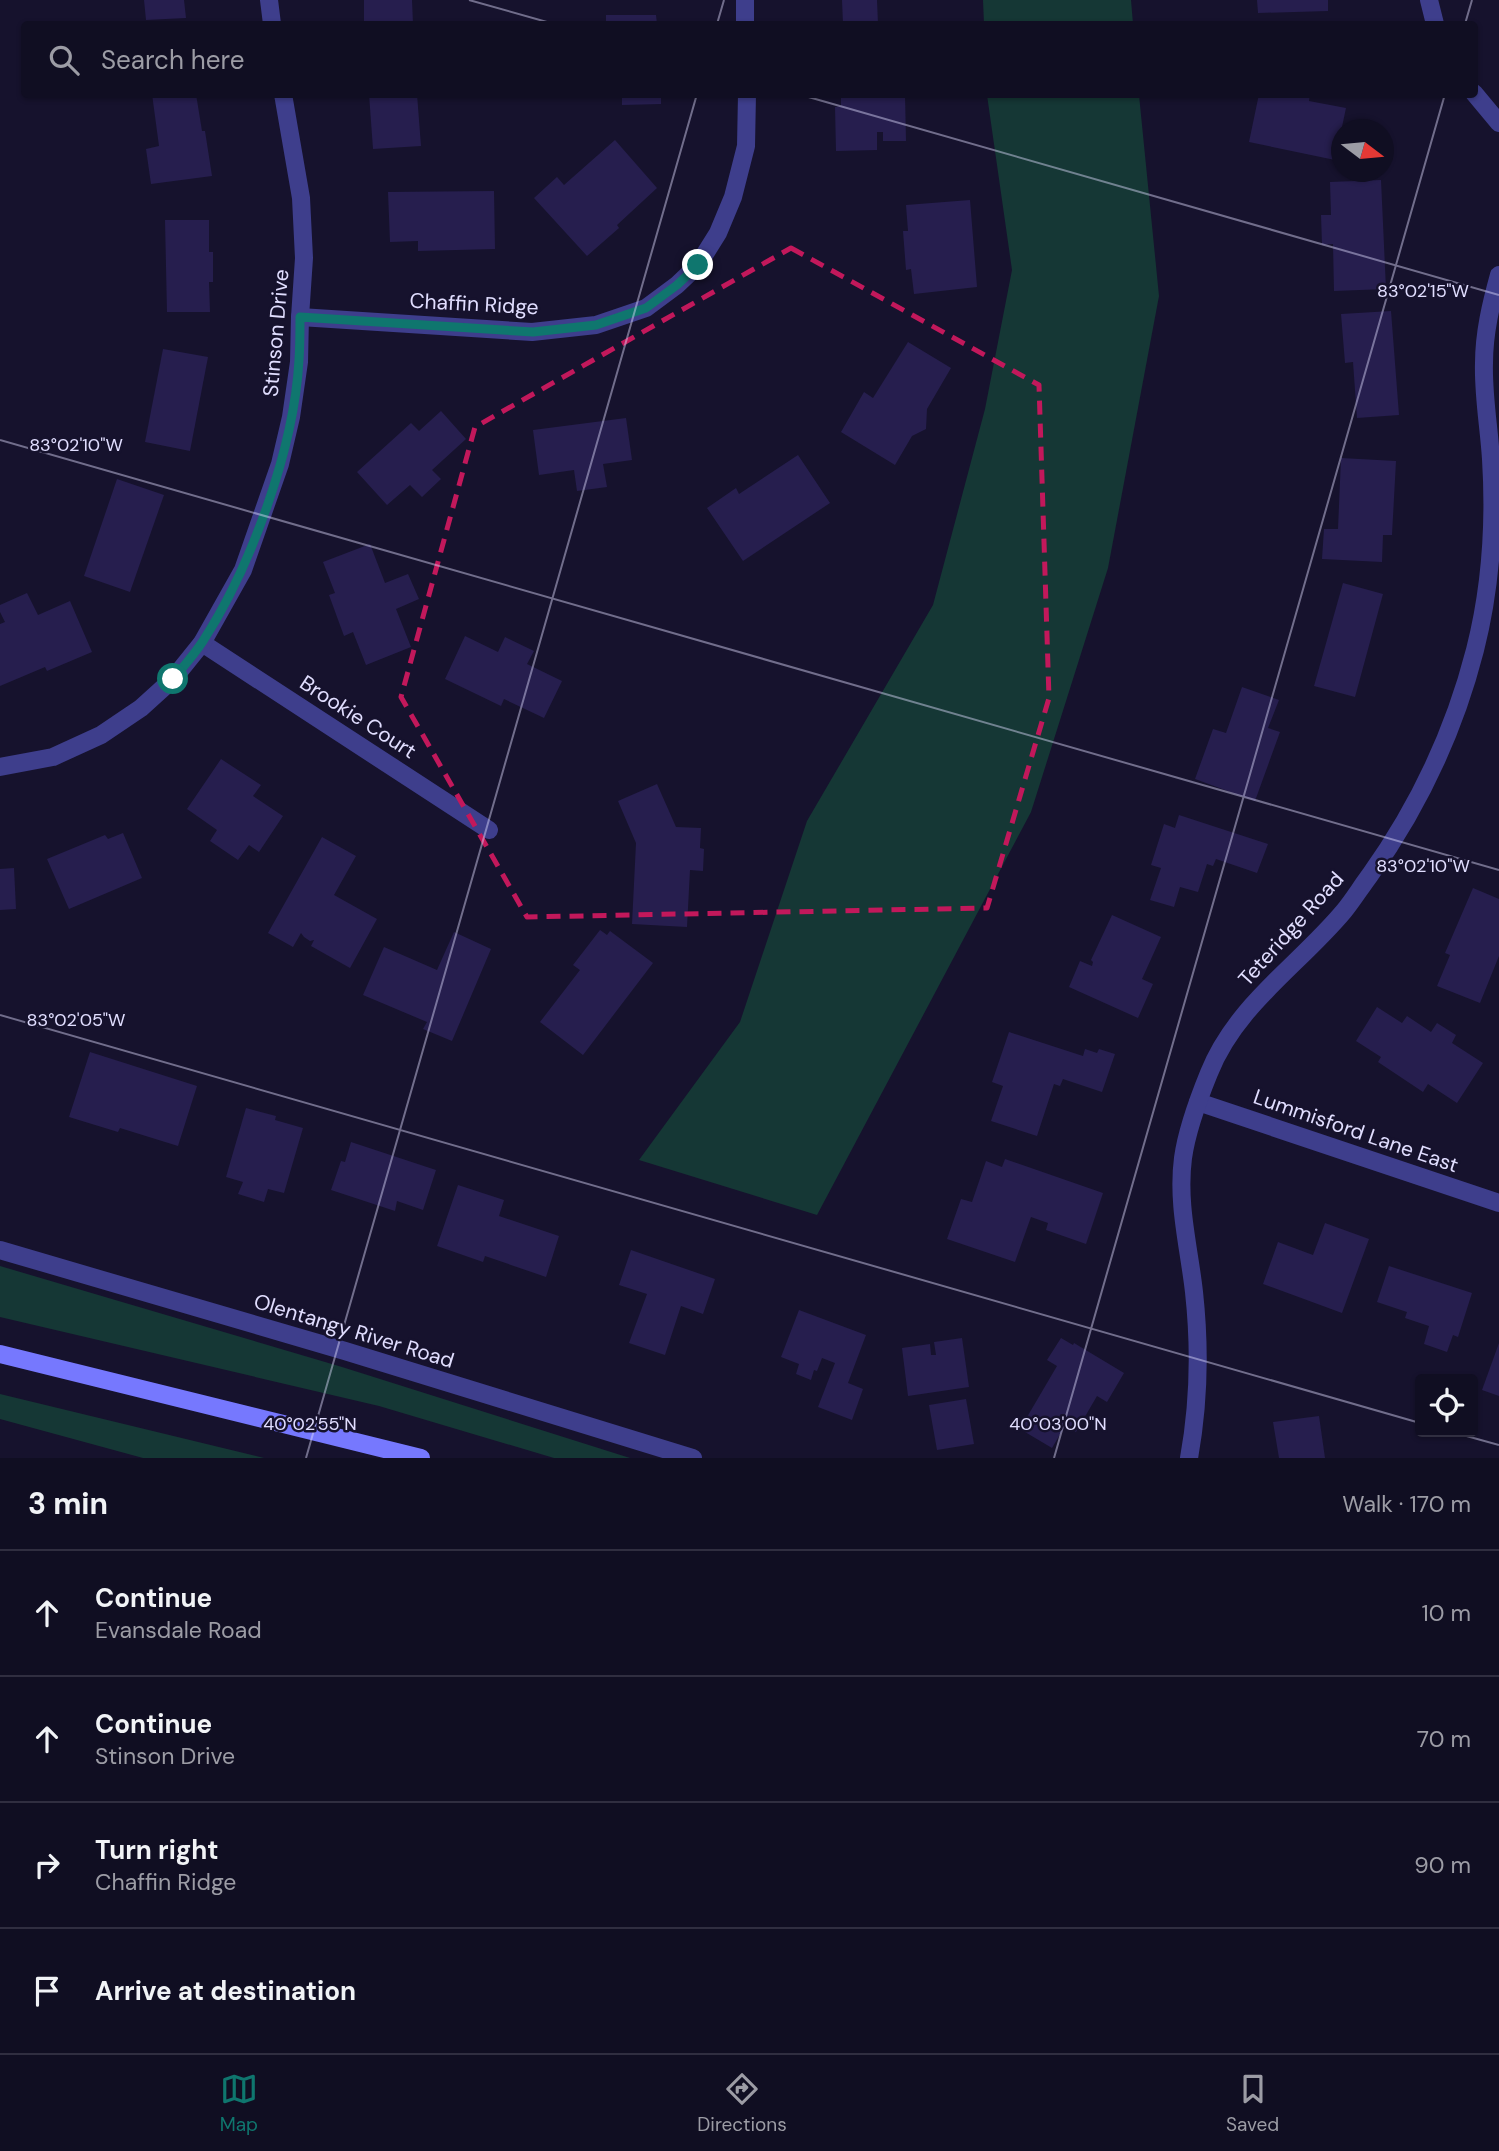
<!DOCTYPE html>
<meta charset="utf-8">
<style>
body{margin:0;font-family:"DM Sans",sans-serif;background:#19172a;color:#f1f3f6}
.controls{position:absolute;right:21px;bottom:21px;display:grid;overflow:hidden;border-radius:7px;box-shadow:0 2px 5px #0004}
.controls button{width:63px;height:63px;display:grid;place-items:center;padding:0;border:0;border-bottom:2px solid #302e40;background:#100e22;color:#f1f3f6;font:35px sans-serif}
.compass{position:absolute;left:1331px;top:119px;width:63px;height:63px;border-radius:50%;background:#100e22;box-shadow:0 2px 5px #0004;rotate:106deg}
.stop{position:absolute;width:21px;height:21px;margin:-16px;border:5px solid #0f766e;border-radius:50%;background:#fff}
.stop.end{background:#0f766e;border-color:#fff;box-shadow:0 2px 7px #0008}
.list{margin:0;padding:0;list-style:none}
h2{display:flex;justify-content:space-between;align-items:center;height:91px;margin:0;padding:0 28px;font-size:30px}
h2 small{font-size:23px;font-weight:400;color:#9c9ca5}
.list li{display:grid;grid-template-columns:46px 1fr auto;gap:21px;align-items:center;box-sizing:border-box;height:126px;padding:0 28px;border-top:2px solid #302e40}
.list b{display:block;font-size:26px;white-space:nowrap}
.list p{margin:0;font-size:23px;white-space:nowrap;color:#9c9ca5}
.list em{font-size:23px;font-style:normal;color:#9c9ca5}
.icon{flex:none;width:38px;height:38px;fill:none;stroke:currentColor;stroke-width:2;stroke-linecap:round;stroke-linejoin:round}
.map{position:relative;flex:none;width:1499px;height:1458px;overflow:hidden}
.search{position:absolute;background:#100e22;box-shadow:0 2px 5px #0004;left:21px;right:21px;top:21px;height:77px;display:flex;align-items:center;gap:18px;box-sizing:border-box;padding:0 24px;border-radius:7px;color:#9c9ca5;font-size:26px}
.sheet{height:595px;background:#100e22}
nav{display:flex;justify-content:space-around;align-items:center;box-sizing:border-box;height:98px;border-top:2px solid #302e40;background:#100e22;font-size:19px;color:#9c9ca5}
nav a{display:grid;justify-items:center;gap:4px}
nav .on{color:#0f766e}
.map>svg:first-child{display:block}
.green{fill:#153735}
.building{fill:#261e4e}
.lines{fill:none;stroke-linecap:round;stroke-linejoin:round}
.minor{stroke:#3e3e8c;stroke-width:18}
.secondary{stroke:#7678fe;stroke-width:18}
.route{stroke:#0f766e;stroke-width:9}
.marked{fill:none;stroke:#c2185b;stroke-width:5;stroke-dasharray:14 9;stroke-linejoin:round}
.ticks{fill:none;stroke:#e1deff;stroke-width:2;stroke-opacity:0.45}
.labels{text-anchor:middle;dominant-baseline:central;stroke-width:5;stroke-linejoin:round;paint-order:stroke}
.street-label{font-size:21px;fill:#e1deff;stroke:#16122d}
.ticks-label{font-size:18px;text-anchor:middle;fill:#e1deff;stroke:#16122d;stroke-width:5;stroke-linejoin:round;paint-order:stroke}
</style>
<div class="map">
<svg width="1499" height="1458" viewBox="0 0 1499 1458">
<rect width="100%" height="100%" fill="#16122d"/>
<g class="green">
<polygon points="983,0 1131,0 1133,24 984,24"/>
<polygon points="987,95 1139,95 1159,296 1108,568 1031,812 817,1215 639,1160 740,1022 807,821 933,605 985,409 1012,270"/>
<polygon points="0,1266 342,1367 630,1458 554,1458 379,1406 0,1317"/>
<polygon points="0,1394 264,1458 143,1458 0,1419"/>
</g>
<g class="building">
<polygon points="144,0 184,0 186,18 146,20"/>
<polygon points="364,0 412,0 413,24 364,24"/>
<polygon points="842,0 877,0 878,24 843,24"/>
<polygon points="1257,0 1328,0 1328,11 1258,13"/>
<polygon points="606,15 656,15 657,24 606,24"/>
<polygon points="152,94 196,94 202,131 205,131 212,176 151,184 146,149 159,146"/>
<polygon points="369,94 417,94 421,146 373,149"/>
<polygon points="622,94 661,94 661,104 622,105"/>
<polygon points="841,94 905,94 906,141 883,141 883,132 877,132 877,150 836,151 835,107 841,106"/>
<polygon points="1259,94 1310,94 1309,101 1346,108 1335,160 1249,142"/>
<polygon points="615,140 657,188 617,225 619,228 587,256 534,198 557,177 564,185"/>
<polygon points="1381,180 1386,289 1334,291 1333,244 1322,245 1321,215 1331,215 1330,182"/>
<polygon points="494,191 495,249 418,251 418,241 390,242 388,192"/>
<polygon points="970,200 977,287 914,294 911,269 906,270 903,231 908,231 906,205"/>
<polygon points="165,220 209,220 209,252 213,252 213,282 209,282 210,312 167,312"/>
<polygon points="1391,311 1399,415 1357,418 1353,362 1345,363 1341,314"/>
<polygon points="908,342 951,368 927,409 926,429 912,436 895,465 841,432 864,392 873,398"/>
<polygon points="163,349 208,357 190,451 145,442"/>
<polygon points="441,411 466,439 432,470 441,479 422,497 410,485 387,505 357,472 411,423 419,431"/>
<polygon points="626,418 632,460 603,464 607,487 577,491 574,470 539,475 533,430"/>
<polygon points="798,455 830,503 743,561 707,508 736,488 739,494"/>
<polygon points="1341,458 1396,461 1392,535 1383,535 1382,562 1322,559 1324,529 1338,529"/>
<polygon points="117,479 164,495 130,592 84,576"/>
<polygon points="370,544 385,583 408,574 419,599 396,609 411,647 366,665 353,632 344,636 329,595 335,593 323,562"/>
<polygon points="1343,583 1383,594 1355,697 1314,686"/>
<polygon points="27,593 38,615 70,601 92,652 47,671 45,667 0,686 0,624 5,622 0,612 0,605"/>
<polygon points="465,636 498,652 505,637 534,651 527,664 562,681 544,718 504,699 501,706 445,679"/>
<polygon points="1242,687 1279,700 1268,728 1280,732 1255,801 1195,779 1213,729 1226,733"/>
<polygon points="221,759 261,785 253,796 283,816 259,852 249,845 238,860 210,841 217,830 187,809"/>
<polygon points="657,784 676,827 701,828 700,848 704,849 703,871 690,870 687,927 632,924 636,843 618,801"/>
<polygon points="1179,815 1268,844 1257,873 1216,859 1213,866 1207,864 1198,892 1180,887 1174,907 1150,900 1161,868 1151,865 1164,824 1175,828"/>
<polygon points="123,833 142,878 69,909 47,859 105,835 108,839"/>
<polygon points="322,837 356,856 334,895 377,919 350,968 311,946 314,940 310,941 304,937 301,933 293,947 268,933"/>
<polygon points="14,868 16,909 0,910 0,869"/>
<polygon points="1473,888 1499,899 1499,956 1480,1003 1437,986 1450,955 1445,953"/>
<polygon points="1112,915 1161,937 1142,979 1153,984 1138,1018 1069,987 1080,961 1092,966 1093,962 1091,960"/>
<polygon points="600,930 607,935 610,931 653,963 583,1055 540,1022 580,970 573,965"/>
<polygon points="454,932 491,949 452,1041 423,1029 427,1022 363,995 384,947 437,970"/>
<polygon points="1377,1007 1402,1023 1407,1016 1431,1032 1437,1023 1456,1035 1452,1043 1483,1063 1457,1103 1428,1084 1423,1092 1378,1062 1381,1057 1356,1041"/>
<polygon points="1009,1032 1083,1056 1085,1049 1097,1053 1099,1049 1115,1054 1102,1092 1063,1079 1060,1086 1054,1084 1037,1136 991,1121 1003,1086 992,1082"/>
<polygon points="90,1052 197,1086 178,1146 120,1128 118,1132 69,1117"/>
<polygon points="246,1108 276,1116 275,1120 303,1128 284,1193 268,1189 264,1202 238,1194 243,1182 226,1177"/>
<polygon points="351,1142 436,1170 423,1210 397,1201 395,1211 331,1190 341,1161 345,1162"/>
<polygon points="1005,1159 1103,1193 1086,1244 1046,1230 1048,1223 1031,1217 1015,1262 947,1239 961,1199 972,1202 986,1161 1002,1167"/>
<polygon points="458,1185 504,1200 499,1216 559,1236 546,1277 485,1256 483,1262 437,1246"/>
<polygon points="1325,1223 1369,1239 1342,1313 1263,1284 1278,1242 1313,1255"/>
<polygon points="631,1250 715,1279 703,1314 681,1306 665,1355 629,1343 647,1294 619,1285"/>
<polygon points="1389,1266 1472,1293 1458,1337 1453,1335 1447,1352 1424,1344 1429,1326 1405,1318 1407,1312 1377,1302"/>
<polygon points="799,1310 866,1335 848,1383 863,1389 852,1420 818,1407 835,1363 822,1358 817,1371 814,1370 811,1380 796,1374 799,1364 781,1357"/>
<polygon points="962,1338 969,1387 908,1396 902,1348 930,1344 931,1355 936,1355 934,1342"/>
<polygon points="1061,1338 1073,1345 1074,1343 1124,1373 1107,1402 1097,1396 1076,1432 1065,1426 1052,1448 1020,1429 1057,1366 1047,1360"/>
<polygon points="1499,1343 1499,1396 1482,1390"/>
<polygon points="966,1399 974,1444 937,1450 929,1405"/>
<polygon points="1319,1416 1325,1458 1279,1458 1273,1422"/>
</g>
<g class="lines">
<g class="minor">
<polyline points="269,0 272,24"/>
<polyline points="745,0 745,24"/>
<polyline points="1429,0 1435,24"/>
<polyline points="1474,93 1499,123"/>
<polyline points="300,317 532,332 596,325 646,308 677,285 698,265 718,233 733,197 746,146 747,94"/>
<polyline points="202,643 489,830"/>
<polyline points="0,767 53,757 101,735 141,708 173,679 202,643 243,570 280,464 291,417 299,362 300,317 304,258 301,198 283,94"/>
<polyline points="1198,1102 1499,1203"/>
<polyline points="0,1250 345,1351 693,1458"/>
<path d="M1189,1458C1199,1403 1200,1347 1194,1292C1189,1247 1177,1204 1183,1158C1187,1129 1198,1100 1209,1073C1236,1005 1299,965 1344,911C1353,900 1361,887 1370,875C1419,806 1454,732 1475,650C1491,587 1495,523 1491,459C1489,427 1483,395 1484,363C1484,333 1491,304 1499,275"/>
</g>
<polyline class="secondary" points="0,1354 421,1458"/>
</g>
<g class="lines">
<path class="route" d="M173,679C183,667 194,655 203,641C251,567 294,449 299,360C300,346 300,331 300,317L533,332L596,325L646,308L677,285L698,265"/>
</g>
<path class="marked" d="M791,248L1039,385L1049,698L987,908L527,917L401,697L475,427Z"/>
<path class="ticks" d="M469,0L554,24M717,24L724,0M1465,24L1472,0M798,94L1499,295M0,440L1499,870M0,1015L1420,1423M1452,1432L1499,1445M306,1458L697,94M1054,1458L1445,94"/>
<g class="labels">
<g class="street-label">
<text transform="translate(474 304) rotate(3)">Chaffin Ridge</text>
<text transform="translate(276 333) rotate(-85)">Stinson Drive</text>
<text transform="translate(358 717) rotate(33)">Brookie Court</text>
<text transform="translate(1291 929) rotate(-48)">Teteridge Road</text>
<text transform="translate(1356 1131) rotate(19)">Lummisford Lane East</text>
<text transform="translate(354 1331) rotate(17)">Olentangy River Road</text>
</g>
</g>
<g class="ticks-label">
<text x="1423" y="297">83°02'15"W</text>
<text x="76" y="451">83°02'10"W</text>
<text x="1423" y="872">83°02'10"W</text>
<text x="76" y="1026">83°02'05"W</text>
<text x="310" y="1430">40°02'55"N</text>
<text x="1058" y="1430">40°03'00"N</text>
</g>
</svg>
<div class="controls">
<button><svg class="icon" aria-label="locate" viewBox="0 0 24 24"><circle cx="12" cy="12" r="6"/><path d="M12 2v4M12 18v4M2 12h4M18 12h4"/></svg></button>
</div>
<svg class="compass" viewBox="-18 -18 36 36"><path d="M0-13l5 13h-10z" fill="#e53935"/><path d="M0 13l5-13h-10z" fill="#9c9ca5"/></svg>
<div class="stop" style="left:173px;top:679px"></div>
<div class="stop end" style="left:698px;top:265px"></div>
<div class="search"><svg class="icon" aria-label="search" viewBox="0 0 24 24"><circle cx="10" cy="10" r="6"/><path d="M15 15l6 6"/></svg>Search here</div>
</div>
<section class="sheet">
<h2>3 min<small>Walk · 170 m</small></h2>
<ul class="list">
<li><svg class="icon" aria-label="ahead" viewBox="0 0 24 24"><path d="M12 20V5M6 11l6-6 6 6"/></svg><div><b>Continue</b><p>Evansdale Road</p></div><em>10 m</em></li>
<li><svg class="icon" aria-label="ahead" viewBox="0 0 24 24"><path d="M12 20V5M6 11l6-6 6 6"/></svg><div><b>Continue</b><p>Stinson Drive</p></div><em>70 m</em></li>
<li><svg class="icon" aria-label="right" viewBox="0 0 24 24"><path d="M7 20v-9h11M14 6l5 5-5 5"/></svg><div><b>Turn right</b><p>Chaffin Ridge</p></div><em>90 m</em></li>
<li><svg class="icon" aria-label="arrive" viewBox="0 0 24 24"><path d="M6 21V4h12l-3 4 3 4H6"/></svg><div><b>Arrive at destination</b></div></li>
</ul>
</section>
<nav>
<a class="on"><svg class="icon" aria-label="map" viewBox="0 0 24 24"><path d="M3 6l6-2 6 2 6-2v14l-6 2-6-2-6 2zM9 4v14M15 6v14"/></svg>Map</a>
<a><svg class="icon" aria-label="directions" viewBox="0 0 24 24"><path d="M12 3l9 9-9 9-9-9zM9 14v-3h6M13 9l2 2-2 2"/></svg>Directions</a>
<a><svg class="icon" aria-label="saved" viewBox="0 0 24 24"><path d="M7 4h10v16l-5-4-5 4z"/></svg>Saved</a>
</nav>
